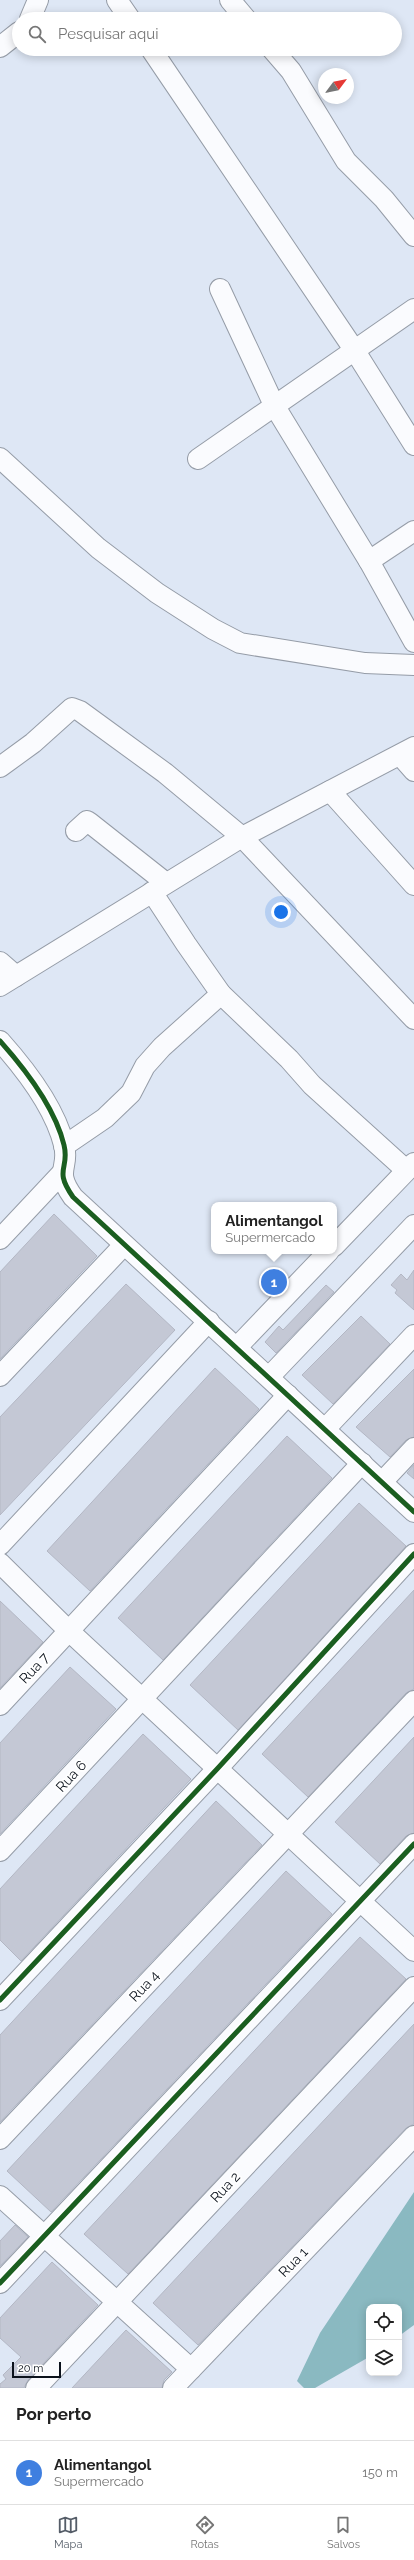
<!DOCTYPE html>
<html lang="pt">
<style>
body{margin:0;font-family:Raleway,sans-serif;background:#f6f6f6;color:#222}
.controls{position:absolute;right:12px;bottom:12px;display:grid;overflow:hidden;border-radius:8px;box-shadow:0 2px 10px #0003}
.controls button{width:36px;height:36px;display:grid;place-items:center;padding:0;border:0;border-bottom:1px solid #e0e0e0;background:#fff;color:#222;font:20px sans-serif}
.compass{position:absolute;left:318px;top:68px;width:36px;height:36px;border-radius:50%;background:#fff;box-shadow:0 2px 10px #0003;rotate:58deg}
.scale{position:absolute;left:12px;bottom:10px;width:49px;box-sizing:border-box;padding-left:4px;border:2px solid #0b121c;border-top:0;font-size:11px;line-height:14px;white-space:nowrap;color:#0b121c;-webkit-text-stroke:3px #fff;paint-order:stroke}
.you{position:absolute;left:281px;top:912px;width:14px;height:14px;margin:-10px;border:3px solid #fff;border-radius:50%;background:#1a73e8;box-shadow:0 0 0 6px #1a73e833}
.badge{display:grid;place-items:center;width:26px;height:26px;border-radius:50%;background:#555d68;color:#fff;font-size:13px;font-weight:700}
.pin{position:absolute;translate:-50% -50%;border:2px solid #fff;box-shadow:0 1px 4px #0006}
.popup{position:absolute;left:211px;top:1202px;width:126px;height:52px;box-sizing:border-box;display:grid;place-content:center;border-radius:8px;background:#fff;filter:drop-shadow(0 1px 3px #0005);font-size:13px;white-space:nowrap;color:#767676}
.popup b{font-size:15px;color:#222}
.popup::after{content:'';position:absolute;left:50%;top:100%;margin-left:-8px;border:8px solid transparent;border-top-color:#fff}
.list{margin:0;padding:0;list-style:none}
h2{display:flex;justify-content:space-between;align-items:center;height:52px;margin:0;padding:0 16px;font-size:17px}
h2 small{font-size:13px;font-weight:400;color:#767676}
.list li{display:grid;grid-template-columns:26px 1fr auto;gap:12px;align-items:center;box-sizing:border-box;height:64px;padding:0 16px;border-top:1px solid #e0e0e0}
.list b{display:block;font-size:15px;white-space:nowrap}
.list p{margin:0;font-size:13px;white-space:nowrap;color:#767676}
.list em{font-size:13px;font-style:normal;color:#767676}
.icon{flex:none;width:22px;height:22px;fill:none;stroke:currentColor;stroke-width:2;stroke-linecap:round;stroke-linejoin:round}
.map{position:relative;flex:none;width:414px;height:2388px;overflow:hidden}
.search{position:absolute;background:#fff;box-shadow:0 2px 10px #0003;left:12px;right:12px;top:12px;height:44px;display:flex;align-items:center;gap:10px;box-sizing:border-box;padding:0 14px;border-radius:22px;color:#767676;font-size:15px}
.sheet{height:116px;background:#fff}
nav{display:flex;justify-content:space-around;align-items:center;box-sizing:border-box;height:56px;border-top:1px solid #e0e0e0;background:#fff;font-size:11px;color:#767676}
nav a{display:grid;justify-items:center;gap:2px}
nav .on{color:#555d68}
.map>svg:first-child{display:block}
.water{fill:#8ab9c1}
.building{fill:#c4c8d5;stroke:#b3b7c4}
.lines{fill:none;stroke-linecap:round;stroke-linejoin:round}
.minor-casing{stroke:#959ca7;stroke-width:22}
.minor{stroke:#fafbfe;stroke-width:20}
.cycleway-casing{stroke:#fff;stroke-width:8}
.cycleway{stroke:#1b5e20;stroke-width:5}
.labels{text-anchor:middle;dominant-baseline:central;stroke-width:3.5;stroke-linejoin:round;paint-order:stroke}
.street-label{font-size:14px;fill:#0b121c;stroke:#fff}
</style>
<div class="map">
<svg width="414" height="2388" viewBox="0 0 414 2388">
<rect width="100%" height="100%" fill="#dee7f5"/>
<polygon class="water" points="414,2192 414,2325 399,2336 399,2307 369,2307 369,2357 315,2388 304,2388 297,2381 320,2333"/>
<g class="building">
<polygon points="54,1214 97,1256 0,1359 0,1272"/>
<polygon points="414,1270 414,1310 395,1293 397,1290 391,1285 401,1274 407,1280"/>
<polygon points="126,1284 175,1330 0,1515 0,1417"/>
<polygon points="326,1285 334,1292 276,1353 265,1342 279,1326 283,1330"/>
<polygon points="361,1316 390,1344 333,1404 302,1375"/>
<polygon points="215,1368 259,1409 90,1591 47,1551"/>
<polygon points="414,1369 414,1437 406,1440 390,1457 356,1427"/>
<polygon points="287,1436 332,1478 163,1660 118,1618"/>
<polygon points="414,1465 414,1479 407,1473"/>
<polygon points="359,1503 406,1546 238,1730 190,1685"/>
<polygon points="414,1590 414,1689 406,1693 308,1797 262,1754"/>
<polygon points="0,1601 43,1642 0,1688"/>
<polygon points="70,1667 116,1709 0,1834 0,1743"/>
<polygon points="143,1734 191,1779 21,1961 0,1940 0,1889"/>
<polygon points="414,1737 414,1833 406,1836 380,1864 335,1822"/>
<polygon points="216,1801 262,1845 0,2122 0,2035"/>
<polygon points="286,1871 332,1914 51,2212 7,2171"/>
<polygon points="360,1937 406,1979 128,2274 84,2234"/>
<polygon points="414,2024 414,2124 406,2128 198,2345 153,2303"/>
<polygon points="15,2225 28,2237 0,2266 0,2241"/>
<polygon points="52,2262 98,2305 28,2380 24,2388 0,2388 0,2384 6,2379 3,2375 21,2357 0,2338 0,2318"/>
<polygon points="126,2330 172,2372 164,2380 162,2388 72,2388"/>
</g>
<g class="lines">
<g class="minor-casing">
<g id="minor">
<polyline points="117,0 130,19"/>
<polyline points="230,0 246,19"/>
<polyline points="30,19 38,0"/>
<polyline points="0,47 19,32"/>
<polyline points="151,49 355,351 414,445"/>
<polyline points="272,49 291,71 346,161 384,199 414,236"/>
<polyline points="220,289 274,405 369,561 414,642"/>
<polyline points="0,458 98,548 157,593 213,629 240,643 365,663 414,665"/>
<polyline points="198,459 414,309"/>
<polyline points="369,561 414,531"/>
<polyline points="400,755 414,771"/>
<polyline points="0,767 33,743 72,708 80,711 165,773 242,837 414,1019"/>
<polyline points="330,791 414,885"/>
<polyline points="76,831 87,821 90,823 166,883"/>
<polyline points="152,892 186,944 221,994 289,1059 312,1085 406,1170"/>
<polyline points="0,962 16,976"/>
<polyline points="0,986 242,837 414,747"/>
<path d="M0,1041C25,1069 55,1108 64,1145C70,1169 53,1169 73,1197L414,1512"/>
<polyline points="64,1146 105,1118 131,1093 145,1066 162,1047 221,994"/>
<polyline points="0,1239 61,1174"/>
<polyline points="334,1246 414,1163"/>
<polyline points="237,1347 329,1251"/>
<polyline points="0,1376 124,1245"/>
<polyline points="269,1377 414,1225"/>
<polyline points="325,1429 414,1335"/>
<polyline points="382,1482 414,1448"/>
<polyline points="0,1545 209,1321"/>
<polyline points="0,1563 69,1631 414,1951"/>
<polyline points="0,1705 288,1395"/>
<polyline points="0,1851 362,1463"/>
<polyline points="0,2000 218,1768 414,1554"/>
<polyline points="0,2139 414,1701"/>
<polyline points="0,2196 191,2369"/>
<polyline points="0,2283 414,1844"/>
<polyline points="36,2388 414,1987"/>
<polyline points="173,2388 414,2136"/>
</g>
</g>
<use href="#minor" class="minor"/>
<g class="cycleway-casing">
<g id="cycleway">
<path d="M0,1041C25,1069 55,1108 64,1145C70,1169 53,1169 73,1197L414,1512"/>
<polyline points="0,2000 218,1768 414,1554"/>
<polyline points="0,2283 414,1844"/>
</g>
</g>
<use href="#cycleway" class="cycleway"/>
</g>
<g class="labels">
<g class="street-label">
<text transform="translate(34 1668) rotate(-47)">Rua 7</text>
<text transform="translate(71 1776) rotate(-47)">Rua 6</text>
<text transform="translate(144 1986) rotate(-47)">Rua 4</text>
<text transform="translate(225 2187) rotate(-47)">Rua 2</text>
<text transform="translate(293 2262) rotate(-46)">Rua 1</text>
</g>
</g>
</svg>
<div class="controls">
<button><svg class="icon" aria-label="locate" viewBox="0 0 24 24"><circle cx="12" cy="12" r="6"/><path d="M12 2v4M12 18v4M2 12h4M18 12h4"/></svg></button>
<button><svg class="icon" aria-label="layers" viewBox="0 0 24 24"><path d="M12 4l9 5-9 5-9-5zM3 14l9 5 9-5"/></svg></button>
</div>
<svg class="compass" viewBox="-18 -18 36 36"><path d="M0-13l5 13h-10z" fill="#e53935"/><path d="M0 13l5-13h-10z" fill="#767676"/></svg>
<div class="scale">20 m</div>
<div class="you"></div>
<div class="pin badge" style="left:274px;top:1282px;background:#3f7fe0">1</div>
<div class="popup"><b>Alimentangol</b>Supermercado</div>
<div class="search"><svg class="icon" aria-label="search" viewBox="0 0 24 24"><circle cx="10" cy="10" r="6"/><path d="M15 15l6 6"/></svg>Pesquisar aqui</div>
</div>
<section class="sheet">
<h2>Por perto<small></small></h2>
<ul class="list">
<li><span class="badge" style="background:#3f7fe0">1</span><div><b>Alimentangol</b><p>Supermercado</p></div><em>150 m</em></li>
</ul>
</section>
<nav>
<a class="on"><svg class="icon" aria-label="map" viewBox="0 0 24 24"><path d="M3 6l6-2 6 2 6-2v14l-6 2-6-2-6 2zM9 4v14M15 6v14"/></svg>Mapa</a>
<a><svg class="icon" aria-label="directions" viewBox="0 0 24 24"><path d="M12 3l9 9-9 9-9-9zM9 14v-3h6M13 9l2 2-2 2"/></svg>Rotas</a>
<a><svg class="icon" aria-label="saved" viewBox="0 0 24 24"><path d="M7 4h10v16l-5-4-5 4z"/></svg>Salvos</a>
</nav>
